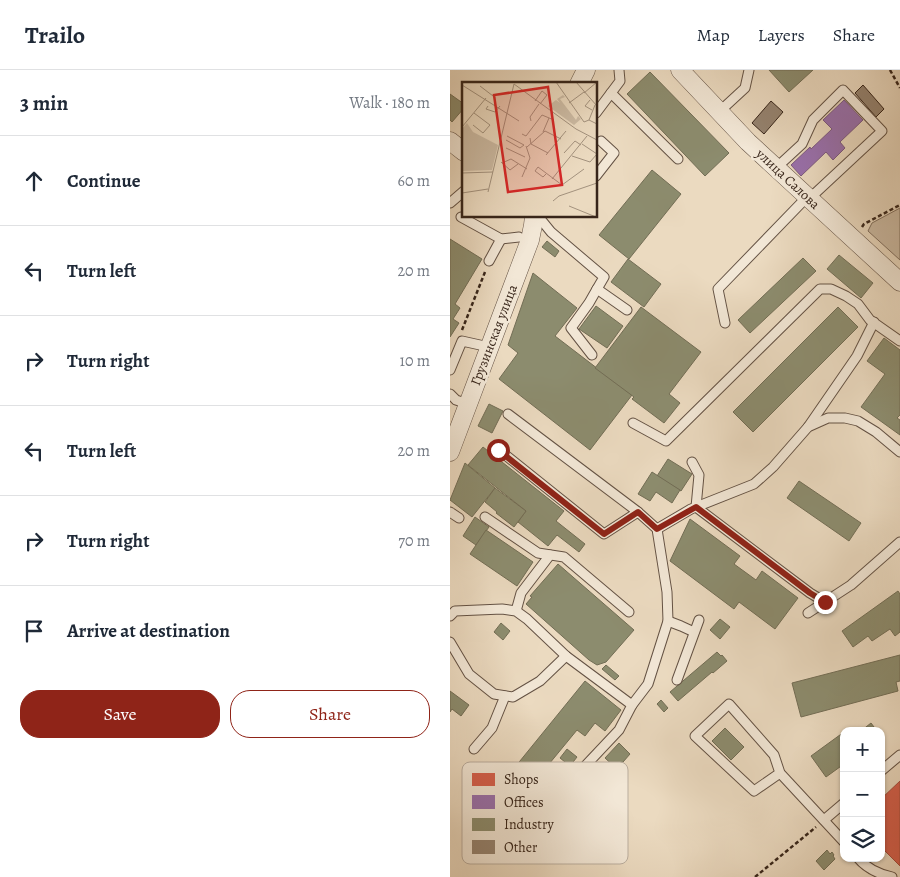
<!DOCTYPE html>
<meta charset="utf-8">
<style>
body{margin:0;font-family:Alegreya,serif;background:#f2f2f3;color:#1f2937}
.controls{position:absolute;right:15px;bottom:15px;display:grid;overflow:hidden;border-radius:10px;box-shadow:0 1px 4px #0004}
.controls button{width:45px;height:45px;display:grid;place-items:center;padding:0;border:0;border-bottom:1px solid #e0e1e3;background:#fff;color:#1f2937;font:25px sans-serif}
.stop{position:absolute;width:15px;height:15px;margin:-11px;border:4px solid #8f2418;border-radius:50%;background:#fff}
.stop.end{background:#8f2418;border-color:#fff;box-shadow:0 1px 5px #0008}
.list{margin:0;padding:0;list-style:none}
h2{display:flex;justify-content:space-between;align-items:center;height:65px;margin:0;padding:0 20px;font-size:21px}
h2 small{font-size:16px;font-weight:400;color:#747a83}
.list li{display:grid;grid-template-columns:32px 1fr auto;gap:15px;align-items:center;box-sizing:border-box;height:90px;padding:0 20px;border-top:1px solid #e0e1e3}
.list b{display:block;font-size:19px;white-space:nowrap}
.list em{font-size:16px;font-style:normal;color:#747a83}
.actions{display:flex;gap:10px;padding:15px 20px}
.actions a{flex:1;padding:11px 0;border:1px solid #8f2418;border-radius:20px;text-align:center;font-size:18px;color:#8f2418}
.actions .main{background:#8f2418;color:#fff}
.icon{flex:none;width:28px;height:28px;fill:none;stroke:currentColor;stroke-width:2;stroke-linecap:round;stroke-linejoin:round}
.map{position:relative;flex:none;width:450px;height:807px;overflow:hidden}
header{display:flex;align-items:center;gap:30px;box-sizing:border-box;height:70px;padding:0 25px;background:#fff;border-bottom:1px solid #e0e1e3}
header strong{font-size:24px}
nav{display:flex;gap:28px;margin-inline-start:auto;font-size:18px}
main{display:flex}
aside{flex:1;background:#fff}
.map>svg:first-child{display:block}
.green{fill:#ccbba4;stroke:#82705f}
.shops{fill:#d6604d;stroke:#a64e3e}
.offices{fill:#9970ab;stroke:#7c5a80}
.industry{fill:#8c8c6e;stroke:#726d55}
.building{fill:#958370;stroke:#37251a}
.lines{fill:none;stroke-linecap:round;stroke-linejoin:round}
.lane-casing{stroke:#645244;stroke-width:11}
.street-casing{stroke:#645244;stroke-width:19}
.path{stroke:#37251a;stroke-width:2.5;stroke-dasharray:4 2.5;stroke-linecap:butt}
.lane{stroke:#f2e7d6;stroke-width:9}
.street{stroke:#f2e7d6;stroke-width:18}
.route{stroke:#8f2418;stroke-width:6}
.labels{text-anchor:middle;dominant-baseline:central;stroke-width:5;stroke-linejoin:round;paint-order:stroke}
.street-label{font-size:14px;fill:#37251a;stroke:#f2e7d6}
.inset-road{fill:none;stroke:#a3927e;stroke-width:1}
.view{fill:#d62828;fill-opacity:0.15;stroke:#d62828;stroke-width:2.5}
.inset-edge{fill:none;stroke:#37251a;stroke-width:2.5}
.key{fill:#f2e7d6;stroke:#baad9e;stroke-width:1}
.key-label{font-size:14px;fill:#37251a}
</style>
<header>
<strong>Trailo</strong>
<nav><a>Map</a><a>Layers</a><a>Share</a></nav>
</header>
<main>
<aside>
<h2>3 min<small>Walk · 180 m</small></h2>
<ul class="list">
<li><svg class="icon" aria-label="ahead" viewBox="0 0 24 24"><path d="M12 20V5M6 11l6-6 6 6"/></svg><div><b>Continue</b></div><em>60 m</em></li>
<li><svg class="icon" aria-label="left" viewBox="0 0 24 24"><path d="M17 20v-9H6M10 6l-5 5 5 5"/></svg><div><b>Turn left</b></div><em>20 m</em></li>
<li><svg class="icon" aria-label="right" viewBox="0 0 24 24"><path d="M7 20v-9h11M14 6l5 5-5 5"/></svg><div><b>Turn right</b></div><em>10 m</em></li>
<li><svg class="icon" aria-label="left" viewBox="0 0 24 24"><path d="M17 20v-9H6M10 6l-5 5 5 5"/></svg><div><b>Turn left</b></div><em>20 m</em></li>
<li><svg class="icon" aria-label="right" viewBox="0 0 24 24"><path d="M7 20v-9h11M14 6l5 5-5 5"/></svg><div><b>Turn right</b></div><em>70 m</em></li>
<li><svg class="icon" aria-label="arrive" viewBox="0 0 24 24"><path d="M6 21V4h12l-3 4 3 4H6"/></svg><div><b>Arrive at destination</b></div></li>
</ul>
<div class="actions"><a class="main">Save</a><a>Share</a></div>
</aside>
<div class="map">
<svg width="450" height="807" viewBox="0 0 450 807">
<rect width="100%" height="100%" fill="#ebdac0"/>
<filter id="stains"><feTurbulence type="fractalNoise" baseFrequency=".004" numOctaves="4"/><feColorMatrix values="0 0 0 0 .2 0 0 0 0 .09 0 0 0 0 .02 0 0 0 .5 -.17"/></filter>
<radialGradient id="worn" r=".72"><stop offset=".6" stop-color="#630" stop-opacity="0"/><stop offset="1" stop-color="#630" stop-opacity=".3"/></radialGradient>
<polygon class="green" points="450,138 450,190 418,161 422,153"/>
<polygon class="shops" points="450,711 450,796 432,778 431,780 431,729"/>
<polygon class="offices" points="394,30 413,50 390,72 395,78 383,90 376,82 351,106 341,95 360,77 361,79 382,59 373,50"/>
<g class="industry">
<polygon points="319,0 363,0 339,22"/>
<polygon points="200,2 279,83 255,106 177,24"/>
<polygon points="0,24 14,34 14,38 2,52 0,50"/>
<polygon points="202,100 231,124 179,189 149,165"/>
<polygon points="0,169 32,189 5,234 10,238 3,249 9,253 0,267"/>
<polygon points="97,171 109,181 105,187 92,177"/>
<polygon points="389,185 423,213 411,228 377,199"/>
<polygon points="353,188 366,201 300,263 288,250"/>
<polygon points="178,189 211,214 194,237 161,212"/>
<polygon points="83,203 127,238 105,266 182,325 140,380 49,309 68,283 58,275"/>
<polygon points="146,236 173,256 157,278 129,259"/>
<polygon points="191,237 251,282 219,324 230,333 214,353 182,329 184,327 145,298"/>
<polygon points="388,237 408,257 303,362 283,342"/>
<polygon points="434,268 450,280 450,345 447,348 450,350 450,365 411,337 435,304 417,291"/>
<polygon points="39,334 53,341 42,363 28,356"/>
<polygon points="33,377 114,441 106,451 135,474 129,482 107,465 98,476 68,452 76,441 18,395"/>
<polygon points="218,389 242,404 231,421 207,406"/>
<polygon points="15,393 45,418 22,447 0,430"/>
<polygon points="202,402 230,420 222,433 206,422 200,431 188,424"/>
<polygon points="349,411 411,453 399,471 337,428"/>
<polygon points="45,418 76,441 64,457 46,443 47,442 35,432"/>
<polygon points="25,447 39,457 26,475 13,466"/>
<polygon points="240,449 290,486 284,494 306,510 312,501 348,528 325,559 289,532 284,539 220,491"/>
<polygon points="36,460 83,492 67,516 20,484"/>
<polygon points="108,494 184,560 156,592 147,595 139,590 76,534 82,527 80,526"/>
<polygon points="448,521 450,524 450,562 445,566 440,559 422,571 418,566 403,577 392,561"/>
<polygon points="270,549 280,557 270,569 260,560"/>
<polygon points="51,553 60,561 53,570 44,562"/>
<polygon points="267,582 271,586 272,585 277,591 263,603 262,602 228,631 220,622"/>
<polygon points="450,585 450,611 446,612 448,621 351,647 342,613"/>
<polygon points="156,595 169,606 165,610 152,599"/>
<polygon points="135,611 171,640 155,661 145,653 135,666 127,660 67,733 48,718"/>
<polygon points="0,621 19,635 11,646 2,639 0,642"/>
<polygon points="211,630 218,638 214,642 207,634"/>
<polygon points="421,653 427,661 411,661"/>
<polygon points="275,658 294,677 281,690 262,671"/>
<polygon points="394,662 394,694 376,707 361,686"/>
<polygon points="169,673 180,684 167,699 155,688"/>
<polygon points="117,679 127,687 120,696 110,688"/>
<polygon points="377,780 380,784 382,782 384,785 383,786 385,789 374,800 366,791"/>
</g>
<g class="building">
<polygon points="413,15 434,39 426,47 405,23"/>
<polygon points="321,31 333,42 314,64 302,53"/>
</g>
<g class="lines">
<g class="lane-casing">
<g id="lane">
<polyline points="161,23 228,89"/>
<polyline points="269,42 295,18 299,0"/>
<polyline points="146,43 170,11 169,0"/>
<polyline points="326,98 352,74 363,50 393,20 432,61 359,129"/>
<polyline points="146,106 164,83 151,71"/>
<polyline points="0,133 14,121"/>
<polyline points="88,146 101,162 154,207 147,219 177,240"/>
<polyline points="11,147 51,169 69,167"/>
<polyline points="39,191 51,169"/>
<polyline points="275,253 268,219 357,127"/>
<polyline points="142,285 121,258 139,233 147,219"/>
<polyline points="0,300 12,271 39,277"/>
<polyline points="0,324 6,330 18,334"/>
<polyline points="183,353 216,371 370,219 381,219 396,226 408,234 420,250 450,271"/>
<polyline points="358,357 407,286 424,252"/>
<polyline points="48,379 154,464 188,442 58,344"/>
<polyline points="242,392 249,405 246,437 360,523 375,532"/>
<polyline points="0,442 9,448"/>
<polyline points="35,447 88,483 114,487 179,542"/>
<polyline points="207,459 241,439 304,414 323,397 358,357 378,348 395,348 408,351 426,362 450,382"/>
<polyline points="66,541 71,523 100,485"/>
<polyline points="358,543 401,515 450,472"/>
<polyline points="0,546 5,541 52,539 66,541 77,549 116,586 182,635"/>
<polyline points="218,551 231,556 244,562"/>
<polyline points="0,572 19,604 44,624 63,627 90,611 116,586"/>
<polyline points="227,610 249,550"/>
<polyline points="24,679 42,658 55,626"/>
<polyline points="136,695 169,660 182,635 198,614 218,551 217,522 207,459 188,442"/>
<polyline points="431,701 450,685"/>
<polyline points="330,703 304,721 245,666 279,634 324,685 330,703 394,772"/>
<polyline points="374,750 394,733"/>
<path d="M408,788C417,799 429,804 442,807"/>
</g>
</g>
<g class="street-casing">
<g id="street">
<polyline points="230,0 298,72 450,212"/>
<polyline points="129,14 136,0"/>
<polyline points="0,71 14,82"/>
<polyline points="0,382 80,170 83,155 84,146"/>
</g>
</g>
<g class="path">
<polyline points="440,0 450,18"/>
<polyline points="412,157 414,154 450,135"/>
<polyline points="12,260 35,202"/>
<polyline points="305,807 366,757"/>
</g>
<use href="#lane" class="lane"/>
<use href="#street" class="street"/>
</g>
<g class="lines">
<polyline class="route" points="48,380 154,464 188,442 207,459 246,437 360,523 375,532"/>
</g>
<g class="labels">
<g class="street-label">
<text transform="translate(338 109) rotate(43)">улица Салова</text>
<text transform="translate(44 265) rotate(-69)">Грузинская улица</text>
</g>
</g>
<g transform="translate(12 12)">
<rect width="135" height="135" fill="#ebdac0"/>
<path d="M101,13L103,15L98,17L114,38L116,34L119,37L112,43L86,24L94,18L98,21L95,17ZM5,41L11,50L36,63L30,88L0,89V47Z" fill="#ccbba4"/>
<path class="inset-road" d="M94,0L122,40L127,38L135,42M114,0L135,24M0,3L57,39M18,4L31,14M122,11L135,0M128,18L123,24L130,28M73,19L80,9L85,13L78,22M107,21L122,10M26,24L24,27L33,30L38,24M127,38L133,23M69,39L68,35L77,22M11,43L21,51L28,43L12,31M0,45L24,16M81,50L87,36M60,52L64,54L80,33L92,38M68,56L69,62L86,71M44,58L58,66L62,63L45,54M120,62L135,72M65,65L83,49L99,57M44,66L63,75M102,71L113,59L119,63M84,73L104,49M110,74L128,80L135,72M39,80L48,88L56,82M40,81L49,77L65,87M0,91L31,90M84,92L81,95L73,89L76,85L100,103L122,87M60,95L68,76L64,64M90,97L125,54M26,110L52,2L114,47L135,58M0,111L26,107M91,119L97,114L135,101M107,124L134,135"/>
<path class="view" d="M86,5L100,103L46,110L32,13Z"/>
<rect width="135" height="135" class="inset-edge"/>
</g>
<rect x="12" y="692" width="166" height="102" rx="8" class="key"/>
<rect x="22" y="703" width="23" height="13" fill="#d6604d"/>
<rect x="22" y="725" width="23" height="14" fill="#9970ab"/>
<rect x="22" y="748" width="23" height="13" fill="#8c8c6e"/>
<rect x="22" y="770" width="23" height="14" fill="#958370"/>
<g class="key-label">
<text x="54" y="714">Shops</text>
<text x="54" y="737">Offices</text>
<text x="54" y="759">Industry</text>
<text x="54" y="782">Other</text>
</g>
<rect width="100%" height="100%" filter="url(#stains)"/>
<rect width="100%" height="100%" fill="url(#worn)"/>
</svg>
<div class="controls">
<button>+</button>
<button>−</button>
<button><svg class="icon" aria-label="layers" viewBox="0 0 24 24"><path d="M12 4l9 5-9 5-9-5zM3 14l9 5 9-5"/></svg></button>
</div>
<div class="stop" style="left:48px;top:380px"></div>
<div class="stop end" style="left:375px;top:532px"></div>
</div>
</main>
